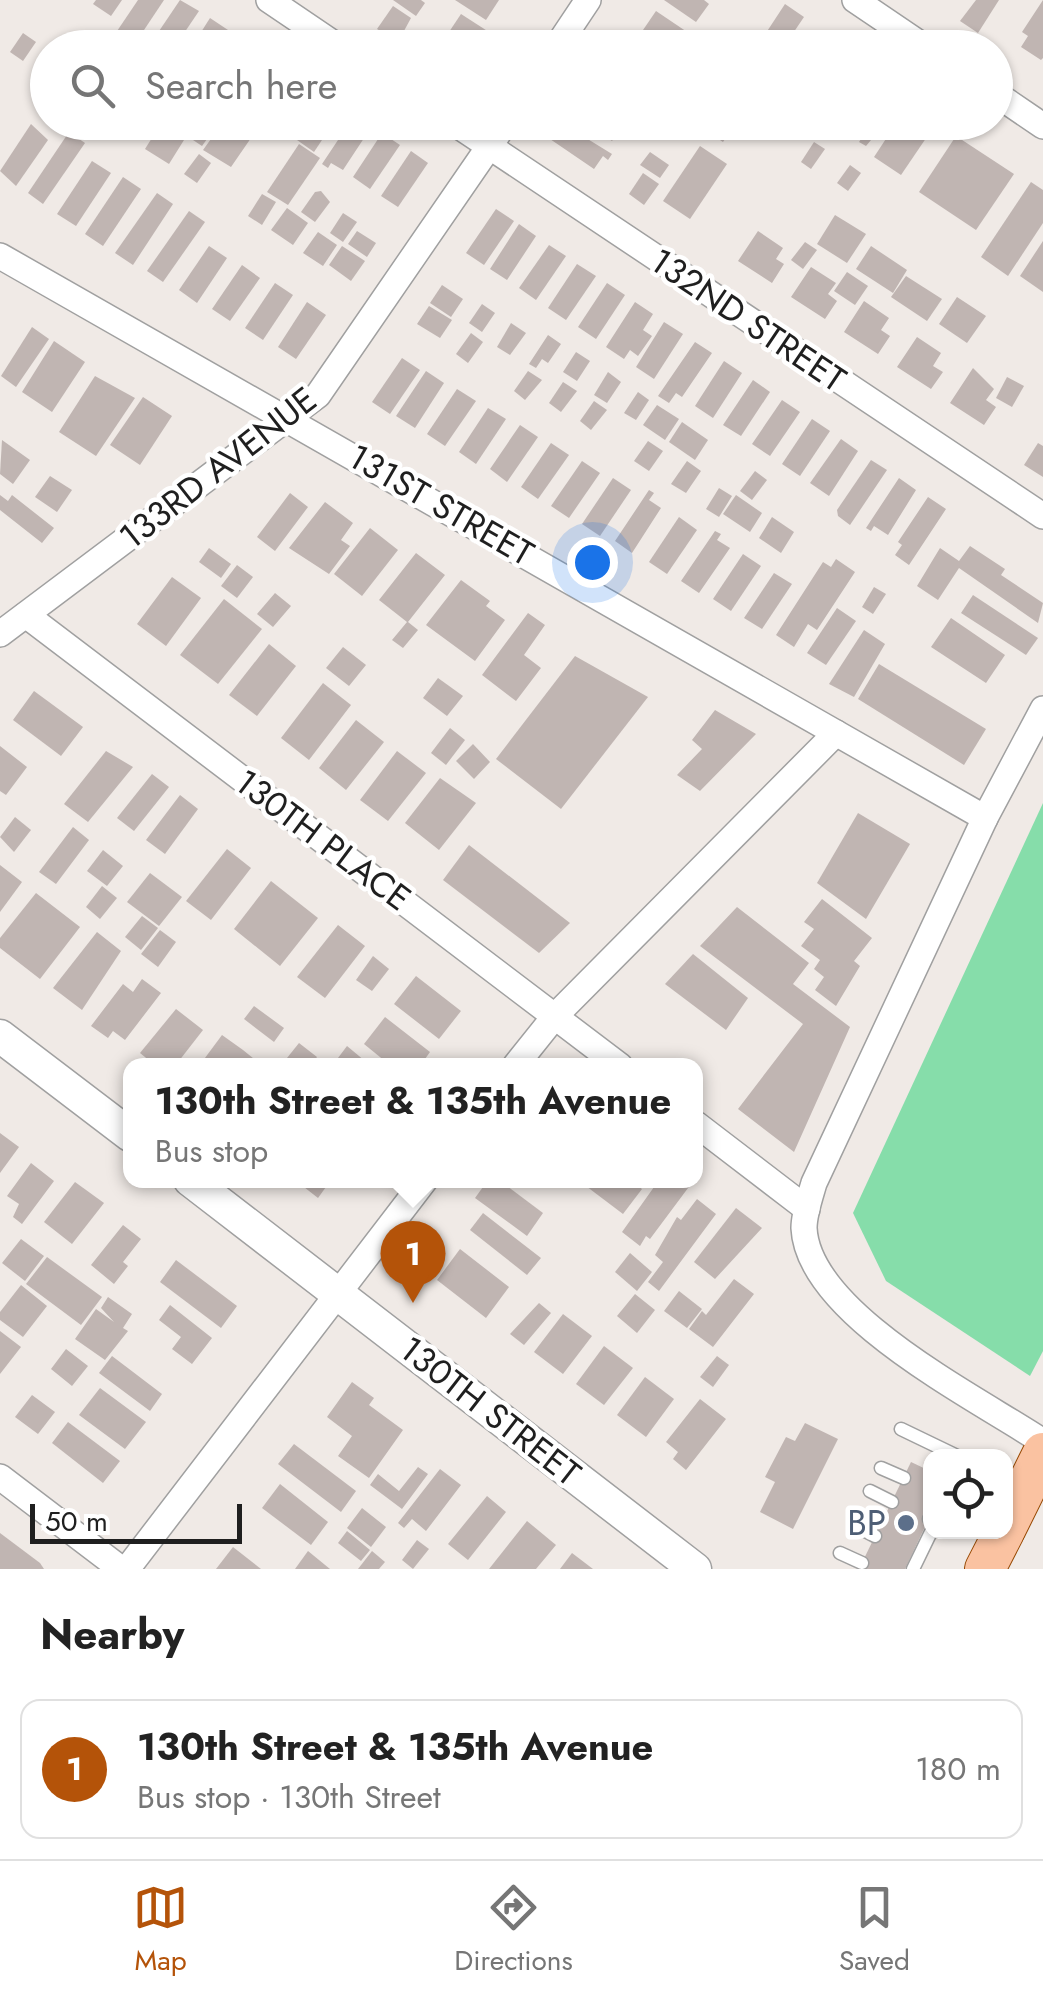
<!DOCTYPE html>
<meta charset="utf-8">
<style>
body{margin:0;font-family:Jost,sans-serif;background:#f2f2f2;color:#222}
.controls{position:absolute;right:30px;bottom:30px;display:grid;overflow:hidden;border-radius:20px;box-shadow:0 2px 8px #0004}
.controls button{width:90px;height:90px;display:grid;place-items:center;padding:0;border:0;border-bottom:2px solid #e0e0e0;background:#fff;color:#222;font:50px sans-serif}
.scale{position:absolute;left:30px;bottom:25px;width:212px;box-sizing:border-box;padding-left:10px;border:5px solid #1f1f1f;border-top:0;font-size:28px;line-height:35px;white-space:nowrap;color:#1f1f1f;-webkit-text-stroke:8px #fff;paint-order:stroke}
.you{position:absolute;left:592px;top:562px;width:35px;height:35px;margin:-25px;border:8px solid #fff;border-radius:50%;background:#1a73e8;box-shadow:0 0 0 15px #1a73e833}
.badge{display:grid;place-items:center;width:65px;height:65px;border-radius:50%;background:#b45309;color:#fff;font-size:32px;font-weight:700}
.pin{position:absolute;translate:-50% -82px;filter:drop-shadow(0 2px 5px #0008)}
.pin::after{content:'';position:absolute;top:52px;width:35px;height:30px;background:inherit;clip-path:polygon(0 0,100% 0,50% 100%)}
.popup{position:absolute;left:123px;top:1058px;width:580px;height:130px;box-sizing:border-box;display:grid;place-content:center;border-radius:20px;background:#fff;filter:drop-shadow(0 2px 8px #0005);font-size:32px;white-space:nowrap;color:#767676}
.popup b{font-size:38px;color:#222}
.popup::after{content:'';position:absolute;left:50%;top:100%;margin-left:-20px;border:20px solid transparent;border-top-color:#fff}
.list{margin:0;padding:0;list-style:none}
h2{display:flex;justify-content:space-between;align-items:center;height:130px;margin:0;padding:0 40px;font-size:42px}
h2 small{font-size:32px;font-weight:400;color:#767676}
.list li{display:grid;grid-template-columns:65px 1fr auto;gap:30px;align-items:center;box-sizing:border-box;height:140px;margin:0 20px 20px;padding:0 20px;border:2px solid #e0e0e0;border-radius:20px}
.list b{display:block;font-size:38px;white-space:nowrap}
.list p{margin:0;font-size:32px;white-space:nowrap;color:#767676}
.list em{font-size:32px;font-style:normal;color:#767676}
.icon{flex:none;width:55px;height:55px;fill:none;stroke:currentColor;stroke-width:2;stroke-linecap:round;stroke-linejoin:round}
.map{position:relative;flex:none;width:1043px;height:1569px;overflow:hidden}
.search{position:absolute;background:#fff;box-shadow:0 2px 8px #0004;left:30px;right:30px;top:30px;height:110px;display:flex;align-items:center;gap:25px;box-sizing:border-box;padding:0 35px;border-radius:55px;color:#767676;font-size:38px}
.sheet{height:290px;background:#fff}
nav{display:flex;justify-content:space-around;align-items:center;box-sizing:border-box;height:140px;border-top:2px solid #e0e0e0;background:#fff;font-size:28px;color:#767676}
nav a{display:grid;justify-items:center;gap:5px}
nav .on{color:#b45309}
.map>svg:first-child{display:block}
.pitch{fill:#86ddaa}
.building{fill:#c0b5b2}
.lines{fill:none;stroke-linecap:round;stroke-linejoin:round}
.service-casing{stroke:#a0a0a0;stroke-width:15}
.minor-casing{stroke:#a0a0a0;stroke-width:28}
.tertiary-casing{stroke:#a0a0a0;stroke-width:35}
.primary-casing{stroke:#974903;stroke-width:42}
.service{stroke:#fff;stroke-width:12}
.minor{stroke:#fff;stroke-width:25}
.tertiary{stroke:#fff;stroke-width:32}
.primary{stroke:#fac2a1;stroke-width:40}
.service-dot{fill:#5c6f8a;stroke:#fff;stroke-width:4}
.labels{text-anchor:middle;dominant-baseline:central;stroke-width:9;stroke-linejoin:round;paint-order:stroke}
.street-label{font-size:35px;fill:#1f1f1f;stroke:#fff}
.service-label{font-size:35px;fill:#4e5e75;stroke:#fff;text-anchor:end}
</style>
<div class="map">
<svg width="1043" height="1569" viewBox="0 0 1043 1569">
<rect width="100%" height="100%" fill="#f0eae6"/>
<polygon class="pitch" points="1043,803 1043,1351 1030,1376 886,1281 853,1213"/>
<g class="building">
<polygon points="96,0 122,0 111,16 93,4"/>
<polygon points="138,0 164,0 132,48 121,48 111,40"/>
<polygon points="180,0 199,11 174,48 158,48 151,43"/>
<polygon points="393,0 421,0 425,3 416,16"/>
<polygon points="455,0 499,0 486,20"/>
<polygon points="664,0 704,0 709,4 696,22"/>
<polygon points="976,0 999,0 978,33 960,21"/>
<polygon points="1043,0 1043,58 1041,60 1021,47 1028,36 1022,32"/>
<polygon points="785,4 804,17 783,48 756,48"/>
<polygon points="393,6 411,18 398,42 377,29"/>
<polygon points="656,11 696,38 689,48 669,48 643,30"/>
<polygon points="461,14 506,43 503,48 474,48 449,32"/>
<polygon points="210,18 228,30 217,48 191,48"/>
<polygon points="23,33 36,42 23,61 10,52"/>
<polygon points="829,34 849,48 819,48"/>
<polygon points="187,122 207,122 215,128 202,146 181,132"/>
<polygon points="239,122 260,125 231,167 203,150 221,125 231,133"/>
<polygon points="309,122 334,122 314,152 297,140"/>
<polygon points="350,122 372,126 343,170 331,163 328,168 322,164"/>
<polygon points="560,122 612,154 608,160 603,156 594,169 550,139"/>
<polygon points="585,122 625,122 612,141"/>
<polygon points="665,122 696,122 687,137"/>
<polygon points="701,122 736,122 723,142 699,126"/>
<polygon points="842,122 886,122 866,146 859,142 863,136"/>
<polygon points="897,122 937,122 901,175 874,157"/>
<polygon points="31,124 48,140 16,186 0,171"/>
<polygon points="160,125 184,140 169,164 145,149"/>
<polygon points="69,132 85,143 43,204 28,193"/>
<polygon points="382,133 400,145 370,189 353,177"/>
<polygon points="956,136 1014,174 976,230 919,192"/>
<polygon points="814,142 825,149 811,169 801,162"/>
<polygon points="299,144 320,158 288,205 267,192"/>
<polygon points="700,146 727,164 690,219 663,201"/>
<polygon points="411,151 428,163 398,207 381,196"/>
<polygon points="650,152 669,165 660,178 640,165"/>
<polygon points="199,154 211,163 197,183 184,174"/>
<polygon points="92,161 111,173 76,226 57,214"/>
<polygon points="850,165 861,173 848,191 837,183"/>
<polygon points="643,173 659,184 644,205 629,194"/>
<polygon points="123,177 141,189 103,246 85,234"/>
<polygon points="1031,182 1043,190 1043,223 1008,276 981,257"/>
<polygon points="321,191 330,202 315,222 301,212 315,192"/>
<polygon points="157,193 173,204 133,265 115,253"/>
<polygon points="262,194 276,202 262,225 248,216"/>
<polygon points="287,208 308,223 293,245 271,230"/>
<polygon points="496,209 514,221 484,265 466,253"/>
<polygon points="189,211 205,222 163,282 147,271"/>
<polygon points="343,213 357,222 343,242 330,233"/>
<polygon points="835,215 866,234 847,263 817,244"/>
<polygon points="519,224 536,236 507,280 490,269"/>
<polygon points="357,231 376,243 367,257 348,244"/>
<polygon points="758,231 783,248 776,259 784,264 772,283 738,261"/>
<polygon points="318,232 337,245 323,266 303,253"/>
<polygon points="1043,241 1043,292 1020,276"/>
<polygon points="805,242 817,250 803,269 791,260"/>
<polygon points="549,245 566,256 536,300 519,288"/>
<polygon points="209,246 227,258 197,303 179,290"/>
<polygon points="342,246 365,261 351,281 329,265"/>
<polygon points="871,246 907,270 893,293 856,269"/>
<polygon points="577,264 596,276 566,320 548,308"/>
<polygon points="242,265 260,278 230,321 212,309"/>
<polygon points="811,267 836,283 828,294 837,301 825,319 791,297"/>
<polygon points="847,272 868,286 855,305 834,291"/>
<polygon points="906,276 942,299 927,321 891,297"/>
<polygon points="275,283 293,295 263,340 245,328"/>
<polygon points="607,283 625,295 596,339 578,327"/>
<polygon points="442,285 463,299 451,317 430,303"/>
<polygon points="957,297 986,316 967,343 939,324"/>
<polygon points="864,301 889,318 881,330 890,336 878,354 844,332"/>
<polygon points="307,302 326,315 296,359 278,347"/>
<polygon points="635,302 653,314 643,330 652,336 638,356 630,350 624,359 606,347"/>
<polygon points="482,304 495,313 482,332 469,323"/>
<polygon points="429,306 452,320 440,338 417,324"/>
<polygon points="664,322 683,334 654,379 636,367"/>
<polygon points="511,323 526,333 510,355 497,347"/>
<polygon points="32,327 49,339 16,387 1,376"/>
<polygon points="471,333 483,342 468,363 456,354"/>
<polygon points="548,335 561,344 548,363 542,359 536,368 529,364"/>
<polygon points="917,337 941,353 933,366 943,372 931,389 897,367"/>
<polygon points="54,341 85,362 52,412 22,392"/>
<polygon points="695,342 712,353 682,397 676,393 669,403 658,396"/>
<polygon points="576,352 590,361 577,381 563,372"/>
<polygon points="402,358 420,370 390,414 372,402"/>
<polygon points="724,361 742,373 713,418 695,406"/>
<polygon points="973,368 994,389 986,400 996,407 984,425 950,403"/>
<polygon points="426,371 444,383 415,428 396,416"/>
<polygon points="528,371 542,380 525,400 514,391"/>
<polygon points="608,372 621,382 607,403 594,395"/>
<polygon points="95,376 135,398 96,456 59,432"/>
<polygon points="1007,377 1024,386 1012,407 996,398"/>
<polygon points="753,380 770,392 741,436 723,425"/>
<polygon points="563,382 577,391 561,412 549,403"/>
<polygon points="457,389 476,401 445,446 427,434"/>
<polygon points="638,392 649,400 636,420 624,413"/>
<polygon points="143,397 172,416 140,465 110,445"/>
<polygon points="782,400 800,412 770,456 752,444"/>
<polygon points="594,401 607,410 591,430 580,421"/>
<polygon points="657,405 679,419 665,440 643,425"/>
<polygon points="488,408 506,419 476,464 459,452"/>
<polygon points="812,419 830,431 800,476 782,464"/>
<polygon points="682,422 708,440 695,460 669,442"/>
<polygon points="520,425 538,437 507,482 490,469"/>
<polygon points="841,439 858,451 829,496 810,483"/>
<polygon points="2,440 30,460 13,484 0,474"/>
<polygon points="648,441 663,451 649,471 634,461"/>
<polygon points="551,443 569,455 538,499 521,487"/>
<polygon points="1038,443 1043,446 1043,477 1024,465"/>
<polygon points="871,460 887,470 850,525 838,516 837,510"/>
<polygon points="582,461 600,473 569,518 551,506"/>
<polygon points="687,461 701,471 686,493 671,484"/>
<polygon points="755,471 767,480 752,500 740,491"/>
<polygon points="50,476 72,490 57,512 35,497"/>
<polygon points="613,478 631,490 600,536 582,524"/>
<polygon points="899,478 916,490 888,535 874,526 871,531 866,528"/>
<polygon points="719,488 732,496 719,517 706,509"/>
<polygon points="649,490 654,493 649,500 661,508 632,553 615,541"/>
<polygon points="290,493 308,507 275,551 257,537"/>
<polygon points="0,495 8,501 12,495 54,528 42,543 0,510"/>
<polygon points="736,495 762,513 750,532 723,514"/>
<polygon points="928,497 946,509 909,565 895,555 902,545 898,542"/>
<polygon points="325,502 353,523 341,540 350,546 329,574 289,548"/>
<polygon points="679,517 697,530 667,574 649,562"/>
<polygon points="772,517 794,532 781,553 759,538"/>
<polygon points="370,528 398,550 362,596 334,574"/>
<polygon points="715,531 721,534 717,540 730,548 699,593 681,581"/>
<polygon points="970,546 1005,569 1001,575 1043,603 1038,623 959,568 938,600 917,586 940,548 959,561"/>
<polygon points="209,548 231,564 221,578 199,562"/>
<polygon points="416,553 445,575 408,622 418,630 403,648 392,640 407,622 379,600"/>
<polygon points="743,554 761,566 731,611 713,599"/>
<polygon points="836,559 855,572 817,630 808,624 794,647 776,635 823,562 831,567"/>
<polygon points="237,565 253,577 237,598 221,586"/>
<polygon points="774,573 792,584 762,629 744,618"/>
<polygon points="172,577 201,598 166,646 137,624"/>
<polygon points="461,580 490,601 486,606 505,620 475,661 426,625"/>
<polygon points="874,587 886,594 873,614 862,607"/>
<polygon points="275,593 291,606 273,627 257,614"/>
<polygon points="973,595 1038,638 1026,655 961,613"/>
<polygon points="224,599 262,629 218,684 180,655"/>
<polygon points="837,608 856,621 826,665 807,653"/>
<polygon points="528,613 545,625 524,655 541,668 516,701 482,675"/>
<polygon points="951,618 1005,655 986,683 931,647"/>
<polygon points="864,630 885,644 854,697 829,684"/>
<polygon points="269,644 296,666 257,716 229,695"/>
<polygon points="343,647 366,665 349,686 326,668"/>
<polygon points="575,656 648,697 561,809 496,759"/>
<polygon points="879,664 986,729 964,765 858,699"/>
<polygon points="438,678 463,696 447,716 423,698"/>
<polygon points="323,683 351,705 309,760 281,738"/>
<polygon points="34,691 83,727 61,756 13,720"/>
<polygon points="715,710 756,734 700,791 677,775 702,749 692,740"/>
<polygon points="356,720 384,742 346,790 319,768"/>
<polygon points="450,728 465,740 446,765 431,753"/>
<polygon points="473,744 490,762 474,779 456,761"/>
<polygon points="0,746 27,767 6,795 0,791"/>
<polygon points="106,751 133,767 88,822 64,804"/>
<polygon points="397,751 426,773 388,821 360,800"/>
<polygon points="152,774 169,787 134,831 117,818"/>
<polygon points="440,778 476,803 439,850 405,823"/>
<polygon points="180,795 198,809 165,854 146,840"/>
<polygon points="858,813 910,844 866,919 817,883"/>
<polygon points="15,817 31,830 14,852 0,837"/>
<polygon points="73,827 89,840 56,884 39,872"/>
<polygon points="469,845 570,923 539,953 443,880"/>
<polygon points="227,849 251,868 211,920 186,901"/>
<polygon points="103,850 123,866 107,886 87,871"/>
<polygon points="0,865 22,882 0,912"/>
<polygon points="150,873 182,897 159,926 127,902"/>
<polygon points="271,881 318,918 280,966 234,929"/>
<polygon points="102,886 117,898 100,919 86,907"/>
<polygon points="36,893 80,927 40,979 0,948 0,938"/>
<polygon points="822,899 872,938 854,961 860,966 836,1006 815,990 824,977 814,969 820,960 801,946 814,929 804,922"/>
<polygon points="737,907 809,963 793,984 850,1027 794,1152 738,1109 803,1024 700,946"/>
<polygon points="142,916 158,928 141,950 125,937"/>
<polygon points="338,925 365,946 325,998 297,977"/>
<polygon points="160,930 176,942 158,967 141,954"/>
<polygon points="97,932 121,951 82,1010 53,988"/>
<polygon points="693,954 748,998 726,1030 665,984"/>
<polygon points="373,956 389,969 372,991 356,980"/>
<polygon points="416,976 461,1011 439,1039 394,1004"/>
<polygon points="142,979 161,993 125,1040 113,1031 108,1038 91,1026 123,984 133,992"/>
<polygon points="254,1006 284,1028 274,1042 244,1019"/>
<polygon points="176,1009 203,1030 175,1066 156,1066 140,1053"/>
<polygon points="385,1017 430,1052 420,1066 391,1066 364,1044"/>
<polygon points="222,1035 243,1050 263,1066 199,1066"/>
<polygon points="299,1043 317,1057 311,1066 296,1066 287,1058"/>
<polygon points="347,1046 371,1066 332,1066"/>
<polygon points="0,1133 19,1147 0,1173"/>
<polygon points="31,1163 54,1181 22,1224 13,1217 19,1204 7,1196"/>
<polygon points="295,1180 331,1180 318,1198"/>
<polygon points="488,1180 499,1180 543,1213 527,1236 475,1198"/>
<polygon points="578,1180 630,1180 642,1189 623,1214"/>
<polygon points="659,1180 694,1180 650,1239 646,1236 640,1246 622,1232"/>
<polygon points="75,1182 104,1203 72,1244 44,1222"/>
<polygon points="697,1199 716,1214 659,1291 648,1282 663,1262 655,1255 677,1217 681,1220"/>
<polygon points="736,1208 762,1228 715,1279 694,1262"/>
<polygon points="483,1213 541,1258 527,1275 470,1230"/>
<polygon points="123,1225 141,1239 123,1262 128,1266 114,1284 91,1265"/>
<polygon points="21,1239 44,1256 25,1281 2,1263"/>
<polygon points="460,1249 509,1287 486,1318 437,1280"/>
<polygon points="630,1253 652,1272 637,1291 615,1272"/>
<polygon points="47,1257 102,1297 81,1325 26,1284"/>
<polygon points="176,1260 237,1306 221,1328 160,1282"/>
<polygon points="734,1279 754,1294 713,1347 689,1329 702,1311 706,1315"/>
<polygon points="21,1285 47,1306 23,1337 0,1320 0,1312"/>
<polygon points="679,1291 702,1309 687,1328 664,1311"/>
<polygon points="635,1294 655,1310 637,1333 617,1316"/>
<polygon points="108,1297 132,1314 123,1328 128,1331 105,1360 75,1339 96,1309 114,1322 101,1308"/>
<polygon points="539,1303 551,1313 524,1345 510,1334"/>
<polygon points="170,1305 212,1338 192,1364 172,1349 181,1337 159,1320"/>
<polygon points="563,1314 592,1336 563,1374 534,1352"/>
<polygon points="0,1331 21,1347 0,1374"/>
<polygon points="604,1346 633,1368 604,1405 576,1384"/>
<polygon points="66,1349 88,1366 72,1386 51,1369"/>
<polygon points="112,1356 162,1394 150,1411 99,1373"/>
<polygon points="717,1356 729,1365 713,1387 700,1377"/>
<polygon points="645,1377 674,1399 646,1437 617,1415"/>
<polygon points="352,1382 374,1398 369,1405 403,1430 369,1478 338,1456 352,1436 327,1417"/>
<polygon points="100,1388 146,1422 125,1449 79,1415"/>
<polygon points="32,1395 55,1412 38,1434 15,1417"/>
<polygon points="700,1399 726,1419 686,1470 673,1459 678,1452 666,1442"/>
<polygon points="68,1422 120,1461 103,1483 52,1443"/>
<polygon points="805,1423 838,1439 793,1529 760,1512 775,1482 765,1477 786,1437 795,1441"/>
<polygon points="294,1444 356,1491 341,1512 278,1464"/>
<polygon points="911,1462 930,1471 930,1516 905,1569 859,1569"/>
<polygon points="418,1467 428,1474 402,1509 370,1485 378,1474 399,1491"/>
<polygon points="440,1469 461,1485 426,1531 412,1519 404,1528 398,1523"/>
<polygon points="280,1484 328,1522 311,1545 262,1508"/>
<polygon points="487,1496 506,1512 468,1560 448,1544"/>
<polygon points="362,1508 386,1527 371,1547 347,1528"/>
<polygon points="527,1521 556,1545 536,1569 489,1569"/>
<polygon points="347,1531 370,1550 361,1561 338,1543"/>
<polygon points="0,1533 40,1563 44,1569 0,1569"/>
<polygon points="417,1540 429,1549 413,1569 402,1560"/>
<polygon points="233,1547 261,1569 216,1569"/>
<polygon points="308,1551 330,1569 295,1569"/>
<polygon points="372,1551 385,1562 379,1569 358,1569"/>
<polygon points="572,1553 593,1569 560,1569"/>
</g>
<g class="lines">
<g class="service-casing">
<g id="service">
<polyline points="901,1429 957,1456"/>
<polyline points="881,1468 904,1478"/>
<polyline points="870,1491 892,1502"/>
<polyline points="929,1519 930,1520"/>
<polyline points="854,1525 875,1536"/>
<polyline points="840,1553 862,1563"/>
<polyline points="913,1569 931,1532"/>
</g>
</g>
<g class="minor-casing">
<g id="minor">
<polyline points="269,0 340,48"/>
<polyline points="855,0 926,48"/>
<polyline points="556,48 588,0"/>
<polyline points="996,94 1043,126"/>
<polyline points="453,122 1043,516"/>
<polyline points="0,256 985,818"/>
<polyline points="26,615 620,1066"/>
<polyline points="0,634 318,395 506,122"/>
<path d="M1043,709L985,818L814,1183C810,1197 804,1214 804,1228C808,1314 977,1398 1043,1442"/>
<polyline points="515,1066 555,1016 836,733"/>
<polyline points="696,1124 807,1209"/>
<polyline points="0,1477 121,1569"/>
<polyline points="127,1569 425,1180"/>
</g>
</g>
<g class="tertiary-casing">
<g id="tertiary">
<polyline points="0,1036 130,1135"/>
<polyline points="190,1180 695,1569"/>
</g>
</g>
<g class="primary-casing">
<g id="primary">
<polyline points="1006,1528 1043,1453"/>
<polyline points="985,1569 1004,1532"/>
</g>
</g>
<use href="#service" class="service"/>
<use href="#minor" class="minor"/>
<use href="#tertiary" class="tertiary"/>
<use href="#primary" class="primary"/>
</g>
<circle class="service-dot" cx="906" cy="1523" r="10"/>
<g class="labels">
<g class="street-label">
<text transform="translate(748 320) rotate(34)">132ND STREET</text>
<text transform="translate(218 468) rotate(-38)">133RD AVENUE</text>
<text transform="translate(441 505) rotate(30)">131ST STREET</text>
<text transform="translate(323 840) rotate(37)">130TH PLACE</text>
<text transform="translate(490 1411) rotate(38)">130TH STREET</text>
</g>
<g class="service-label">
<text x="886" y="1523">BP</text>
</g>
</g>
</svg>
<div class="controls">
<button><svg class="icon" aria-label="locate" viewBox="0 0 24 24"><circle cx="12" cy="12" r="6"/><path d="M12 2v4M12 18v4M2 12h4M18 12h4"/></svg></button>
</div>
<div class="scale">50 m</div>
<div class="you"></div>
<div class="pin badge" style="left:413px;top:1303px">1</div>
<div class="popup"><b>130th Street &amp; 135th Avenue</b>Bus stop</div>
<div class="search"><svg class="icon" aria-label="search" viewBox="0 0 24 24"><circle cx="10" cy="10" r="6"/><path d="M15 15l6 6"/></svg>Search here</div>
</div>
<section class="sheet">
<h2>Nearby<small></small></h2>
<ul class="list">
<li><span class="badge">1</span><div><b>130th Street &amp; 135th Avenue</b><p>Bus stop · 130th Street</p></div><em>180 m</em></li>
</ul>
</section>
<nav>
<a class="on"><svg class="icon" aria-label="map" viewBox="0 0 24 24"><path d="M3 6l6-2 6 2 6-2v14l-6 2-6-2-6 2zM9 4v14M15 6v14"/></svg>Map</a>
<a><svg class="icon" aria-label="directions" viewBox="0 0 24 24"><path d="M12 3l9 9-9 9-9-9zM9 14v-3h6M13 9l2 2-2 2"/></svg>Directions</a>
<a><svg class="icon" aria-label="saved" viewBox="0 0 24 24"><path d="M7 4h10v16l-5-4-5 4z"/></svg>Saved</a>
</nav>
